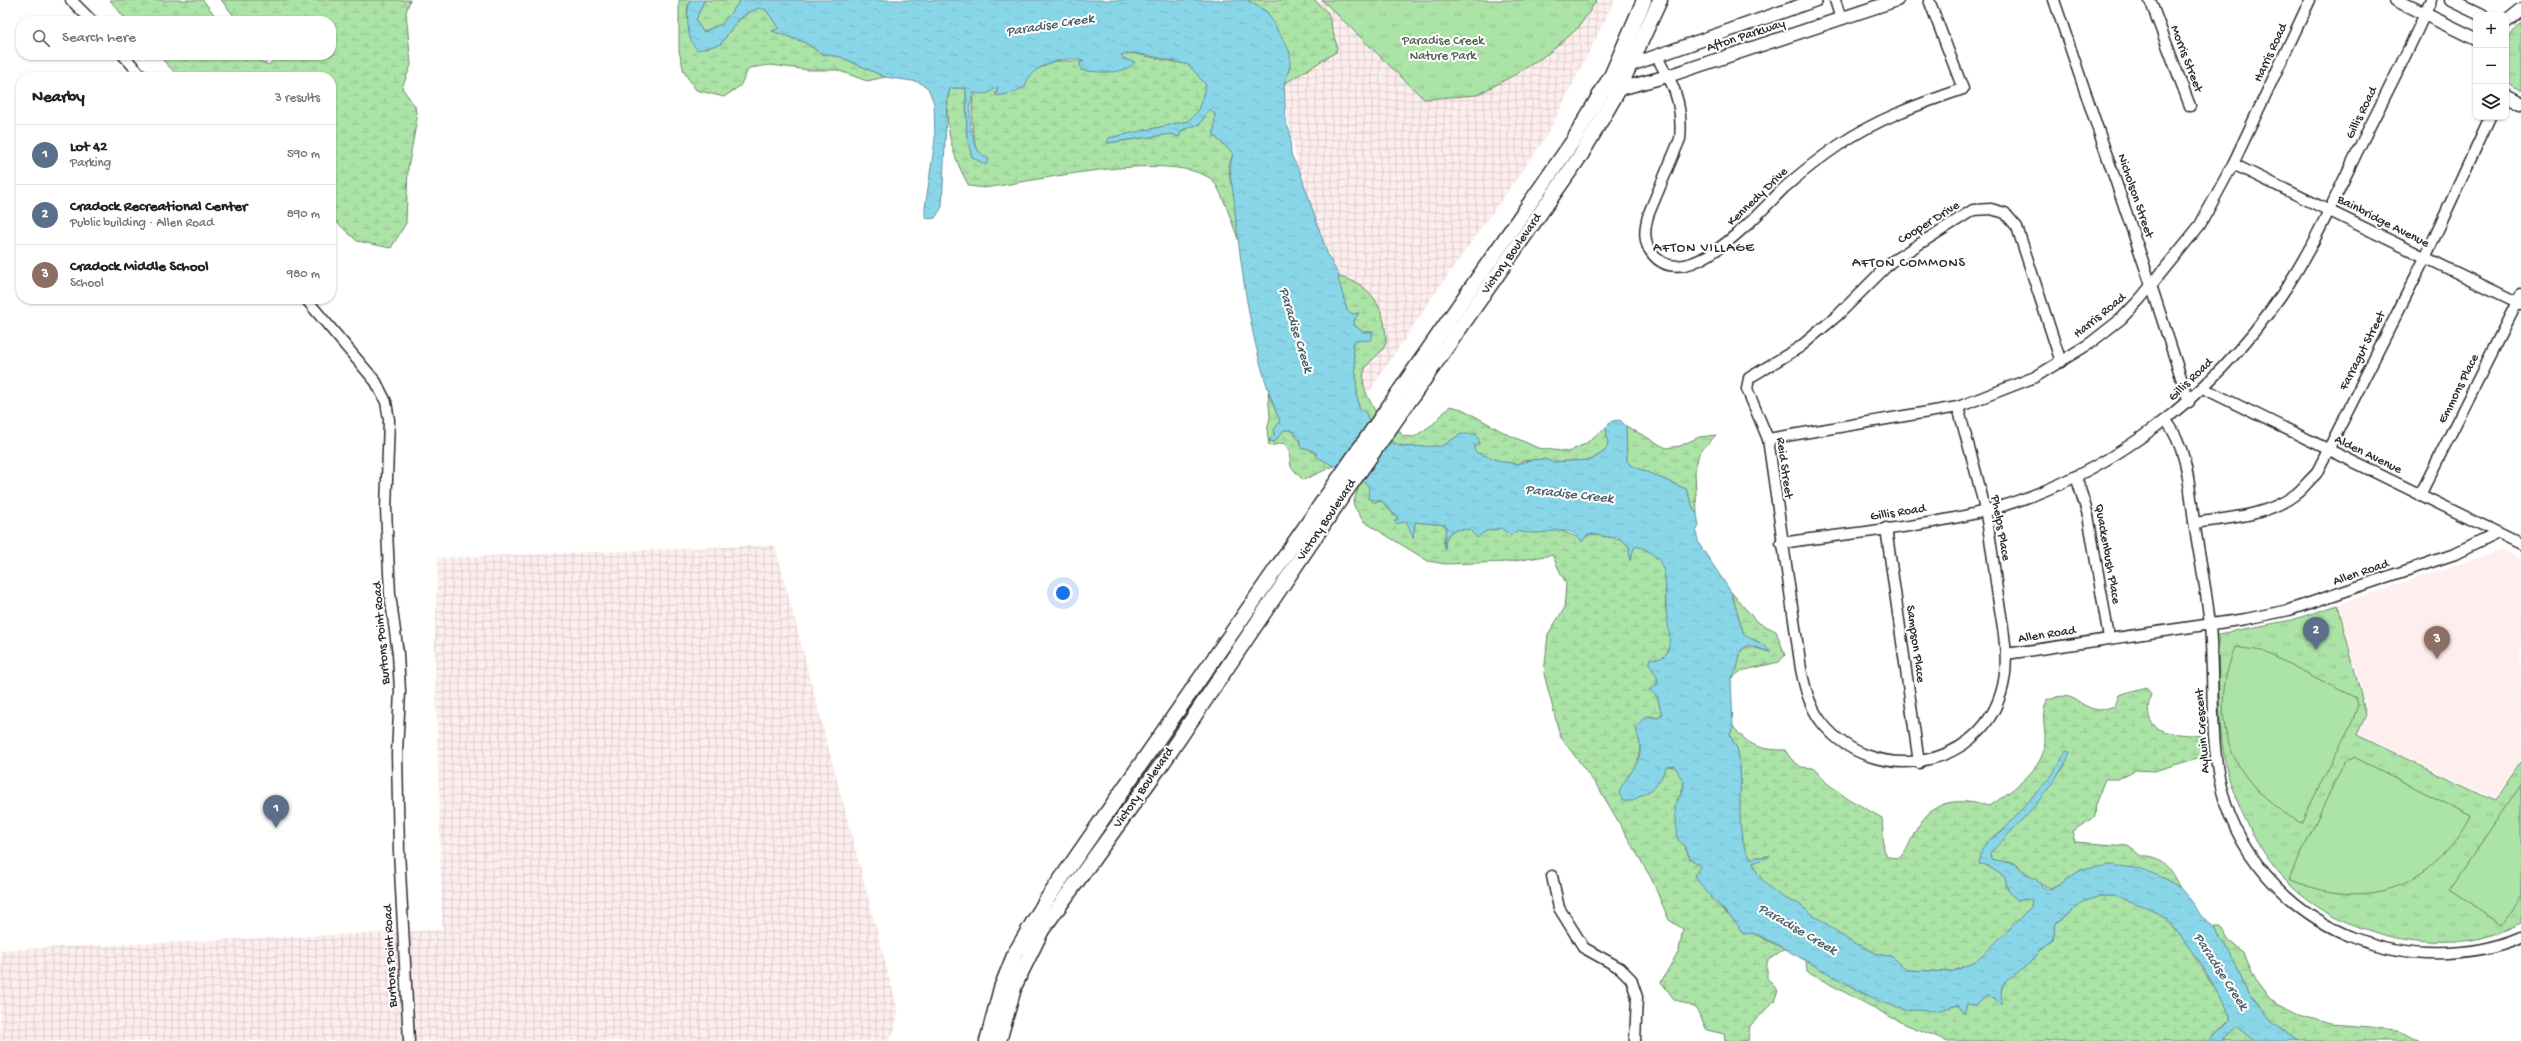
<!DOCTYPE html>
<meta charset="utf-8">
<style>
body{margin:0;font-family:"Gochi Hand",sans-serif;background:#f2f2f2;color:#202124}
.controls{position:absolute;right:12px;top:12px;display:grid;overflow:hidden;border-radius:8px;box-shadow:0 1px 3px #0004}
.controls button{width:36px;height:36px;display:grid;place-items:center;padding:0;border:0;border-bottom:1px solid #e0e0e0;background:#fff;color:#202124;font:20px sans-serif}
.you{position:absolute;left:1063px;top:593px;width:14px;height:14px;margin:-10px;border:3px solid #fff;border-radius:50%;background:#1a73e8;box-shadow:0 0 0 6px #1a73e833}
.badge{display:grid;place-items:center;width:26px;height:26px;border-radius:50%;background:#d93025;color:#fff;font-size:13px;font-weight:700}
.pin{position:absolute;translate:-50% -33px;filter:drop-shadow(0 1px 2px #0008)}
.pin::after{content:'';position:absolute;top:21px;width:14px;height:12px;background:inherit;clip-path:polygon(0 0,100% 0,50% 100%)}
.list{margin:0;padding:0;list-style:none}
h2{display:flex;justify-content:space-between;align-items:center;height:52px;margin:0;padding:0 16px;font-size:17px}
h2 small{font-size:13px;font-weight:400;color:#757577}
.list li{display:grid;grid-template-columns:26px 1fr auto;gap:12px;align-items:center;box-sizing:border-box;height:60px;padding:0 16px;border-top:1px solid #e0e0e0}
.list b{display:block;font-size:15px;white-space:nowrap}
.list p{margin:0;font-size:13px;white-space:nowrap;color:#757577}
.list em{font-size:13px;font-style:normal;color:#757577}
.icon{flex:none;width:22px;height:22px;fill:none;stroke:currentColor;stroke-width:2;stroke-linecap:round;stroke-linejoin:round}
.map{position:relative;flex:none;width:2521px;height:1041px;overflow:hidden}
.search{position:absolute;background:#fff;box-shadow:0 1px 3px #0004;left:16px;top:16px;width:320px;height:44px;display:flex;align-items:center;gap:10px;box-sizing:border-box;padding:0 14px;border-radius:16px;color:#757577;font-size:15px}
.panel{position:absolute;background:#fff;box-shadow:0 1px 3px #0004;left:16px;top:72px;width:320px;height:232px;border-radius:16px}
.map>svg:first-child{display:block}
.built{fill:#feefee}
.industrial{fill:url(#industrial-grid)}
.wetland{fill:url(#wetland-marsh);stroke:#6c8769}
.park{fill:url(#park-tufts);stroke:#6c8769}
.pitch{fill:#ace3a7;stroke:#6c8769}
.water{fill:url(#water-ripples);stroke:#64929d}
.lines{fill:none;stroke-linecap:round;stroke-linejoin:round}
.minor-casing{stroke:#2b2b2b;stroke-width:13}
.tertiary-casing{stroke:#2b2b2b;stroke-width:15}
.secondary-casing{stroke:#2b2b2b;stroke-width:17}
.minor{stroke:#fff;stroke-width:10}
.tertiary{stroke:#fff;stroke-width:12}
.secondary{stroke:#fff;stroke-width:14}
.labels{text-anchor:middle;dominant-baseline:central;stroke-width:4;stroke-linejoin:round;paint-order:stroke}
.street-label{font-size:13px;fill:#2b2b2b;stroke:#fff}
.park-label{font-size:13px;fill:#526250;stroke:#fff}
.water-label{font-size:14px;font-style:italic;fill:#485e64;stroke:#fff}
.neighbourhood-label{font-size:14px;letter-spacing:1px;fill:#2b2b2b;stroke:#fff}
</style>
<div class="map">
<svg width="2521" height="1041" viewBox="0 0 2521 1041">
<defs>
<pattern id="industrial-grid" width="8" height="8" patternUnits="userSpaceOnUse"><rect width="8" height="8" fill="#feefee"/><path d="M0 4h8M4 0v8" fill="none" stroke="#dacdcc"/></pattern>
<pattern id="wetland-marsh" width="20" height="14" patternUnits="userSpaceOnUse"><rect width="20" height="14" fill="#ace3a7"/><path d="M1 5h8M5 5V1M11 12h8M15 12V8" fill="none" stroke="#94c390"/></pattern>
<pattern id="park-tufts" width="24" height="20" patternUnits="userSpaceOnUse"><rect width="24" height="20" fill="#ace3a7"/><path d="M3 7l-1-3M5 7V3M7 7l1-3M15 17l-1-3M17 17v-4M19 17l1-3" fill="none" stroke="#94c390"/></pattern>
<pattern id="water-ripples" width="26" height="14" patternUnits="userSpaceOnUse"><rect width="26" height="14" fill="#8ad6e9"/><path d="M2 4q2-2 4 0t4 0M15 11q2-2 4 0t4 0" fill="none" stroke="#77b8c8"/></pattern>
</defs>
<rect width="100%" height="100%" fill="#fff"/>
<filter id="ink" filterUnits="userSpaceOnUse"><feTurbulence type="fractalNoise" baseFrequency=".025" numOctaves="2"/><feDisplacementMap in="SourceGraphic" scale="8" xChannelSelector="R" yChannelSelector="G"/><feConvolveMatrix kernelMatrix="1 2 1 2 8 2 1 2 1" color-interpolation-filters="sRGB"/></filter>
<g filter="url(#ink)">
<polygon class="built" points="2502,550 2521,559 2521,759 2494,799 2358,734 2368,715 2339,604"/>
<g class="industrial">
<polygon points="1230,0 1322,0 1425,99 1578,28 1597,0 1615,0 1546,137 1433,296 1354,415 1340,383 1284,97"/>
<polygon points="775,545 898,1011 895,1030 887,1041 0,1041 0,950 442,930 435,642 438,558"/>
</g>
<g class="wetland">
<polygon points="110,0 203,0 219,21 127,21"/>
<polygon points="221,0 410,0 406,12 411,65 402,88 415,106 417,119 408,168 406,223 391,248 357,241 331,217 331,77 179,77 158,55 245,55 269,65 277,56 275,55 331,55 331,21 238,21"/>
<path d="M679,0H690L687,10L690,38L716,45L721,44C732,27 740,16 759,7L766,10L779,28L772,31L804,42L822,54L841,57L885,77L867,81L837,70H808L771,65L749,68L740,86L724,97L696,90L684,72L679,51Z"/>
<polygon points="704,0 741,0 722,24 702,32 696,20"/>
<polygon points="1247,0 1314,0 1328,13 1337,47 1336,52 1284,84 1290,66 1267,12"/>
<path d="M1131,53L1190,65L1206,85L1198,111L1188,121L1109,138L1108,143L1171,134L1179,137L1182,130L1200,124L1209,108L1215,114L1214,136L1233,153L1229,166L1230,181L1235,194V212L1240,244C1234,230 1221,185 1210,178C1166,150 1037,181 984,188L969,186C952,156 942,122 950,88H966L967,138L972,157L986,165L975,145L972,123L973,93L998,87L996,95L1016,92L1036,70L1053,61H1085L1080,63L1081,70L1092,71L1124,59L1121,55Z"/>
<path d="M1337,277C1365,280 1382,302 1385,328C1385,333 1387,339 1386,343C1382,355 1367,360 1364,372C1360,387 1371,401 1377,415L1370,424L1366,413L1359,408C1355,387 1357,366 1352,345L1356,340L1373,332H1363L1354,325V320L1358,313L1352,314L1347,310Z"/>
<polygon points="1268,392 1280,421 1274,430 1274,435 1269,441 1274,442 1284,430 1292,430 1301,444 1334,466 1303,480 1291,467 1289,450 1284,443 1269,446 1267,431 1270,417"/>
<path d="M1450,406L1462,409L1505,433L1538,448L1568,452L1585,444L1606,427L1608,445L1604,452L1591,460L1551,462L1544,459L1522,461L1518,464L1503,462L1474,452V447L1461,434C1455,437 1449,444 1442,446C1432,450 1397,448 1390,440L1398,429L1403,436L1414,437L1433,424Z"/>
<polygon points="1626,426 1666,448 1680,446 1699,437 1716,435 1699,453 1695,471 1697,514 1694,510 1686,489 1630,465 1627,461"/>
<path d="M1361,479L1369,486L1373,502L1382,501L1398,520L1406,521L1414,531L1415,522L1446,525V535L1443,541L1445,547C1445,537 1449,533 1457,528L1470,530L1478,535L1486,531L1501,528L1535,533L1556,529L1580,538L1592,534L1620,539L1629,546L1630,559L1634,548L1637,546C1647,550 1657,554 1662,564C1668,579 1664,595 1666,611C1669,626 1678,665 1650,659L1649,663L1657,673V696L1662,715L1658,718L1650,716L1636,729C1643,745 1639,756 1634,772L1628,775L1633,801C1639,795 1646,794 1652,789C1659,784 1663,774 1666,767L1675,766C1683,779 1688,786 1677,799L1683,843L1690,859L1701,865L1711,899L1737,923L1743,934L1753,933L1784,949L1767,961V978L1778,991L1774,1001L1750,1026L1748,1041H1725L1724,1034L1707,1030L1696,1008L1674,999L1661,982L1679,950L1683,929L1669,920L1651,878L1600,790L1560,736L1544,674L1548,634L1564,609L1566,584L1552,555L1508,562L1445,564L1428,561L1363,521L1353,504Z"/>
<path d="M1731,592L1757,622L1776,631L1785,655L1779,662L1741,671L1731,679C1748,652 1729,639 1769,652L1762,644L1744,635Z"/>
<path d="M2146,687L2151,694C2138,736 2173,733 2202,736L2205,756L2154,771L2135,770L2118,779H2105L2096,802L2095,817L2072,831L2075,842L2128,846L2141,856C2163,854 2171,871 2180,888L2168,880L2081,870C2053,888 2054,896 2027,874C2023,871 2019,865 2015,864C2008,860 1999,863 1991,859L1990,853L2016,826L2065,766L2066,751C2056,778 2012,825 1988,841L1986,865L2005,877L2008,890L2017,900L2028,899L2032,902L2031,907L1976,962L1951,972L1907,970L1891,956C1875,957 1868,946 1854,944L1797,903C1779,899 1758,881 1753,863L1768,856L1751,858C1731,838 1745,780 1738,752C1737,746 1732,742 1730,735L1733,726C1748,746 1760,750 1785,750L1791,759L1801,767L1813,768L1828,784L1847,798L1882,818L1884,850L1888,857L1899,858C1908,850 1910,841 1915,832C1933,798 1956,798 1990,806C2008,793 2039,773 2044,749C2048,731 2039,720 2047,700C2075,688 2078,708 2099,710C2104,710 2110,707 2115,706L2119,695Z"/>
<path d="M2114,895C2167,903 2192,949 2215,991C2220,1000 2226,1006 2229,1015V1020L2208,1041H1948L1902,1023L1807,972L1806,961C1824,971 1848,981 1863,994L1935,1011L1958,1005L1964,1013L1967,1004L1986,996L1995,998L1998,1003L2003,984L2053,938L2056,923L2085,901L2097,897Z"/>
<polygon points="2214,926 2220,926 2229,941 2243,951 2252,976 2270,1000 2300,1016 2330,1025 2399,1030 2419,1041 2298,1041 2272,1021 2248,993 2226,945 2219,938"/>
<polygon points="2237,1026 2255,1041 2221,1041"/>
</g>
<g class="park">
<polygon points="1322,0 1597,0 1578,28 1550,52 1518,73 1477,95 1424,99"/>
<path d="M2521,22V91L2506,81C2506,57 2501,39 2521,22Z"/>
<path d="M2338,605L2366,715L2357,735L2494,801L2521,762V923C2445,965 2330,935 2276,869C2258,847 2244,819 2234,793C2215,744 2220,685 2218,634L2292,620Z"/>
</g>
<g class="pitch">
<path d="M2235,647L2263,651L2356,698L2358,705L2352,722L2301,823C2231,785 2206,722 2235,647Z"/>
<path d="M2354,757L2471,816C2431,890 2366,912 2289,879L2345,760Z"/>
<polygon points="2521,784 2521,896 2502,924 2450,889"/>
</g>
<path class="water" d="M690,0H704L696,20L703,32L722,24L741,0H1247L1267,12L1290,52V66L1284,84L1286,123L1290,132L1291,155L1300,172L1328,256L1340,278H1338L1347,310L1352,314L1359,313L1354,320V325L1363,332H1373L1371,340H1356L1352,345C1357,366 1355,387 1359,408L1366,413L1370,424L1395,445L1404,447L1442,446L1461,434H1476L1480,443L1474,447L1475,452L1503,462L1518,464L1530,460L1544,459L1552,462L1591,460L1604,452L1608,445L1606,427L1612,421L1620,420L1626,426L1627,461L1630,465L1686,489L1694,510L1697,514L1699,526L1696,532L1699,544L1731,592L1744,635L1762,644L1771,652L1748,645L1741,650L1737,669L1731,679L1733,726L1730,735C1732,742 1737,746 1738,752C1745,780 1732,838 1751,858L1770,856L1753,863C1758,881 1780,899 1797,903L1854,944C1868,946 1875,957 1891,956L1907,970L1951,972L1976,962L2031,907L2032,902L2028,899L2017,900L2008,890L2005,877L1986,865L1979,864L1982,849L1988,841L2001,832L2053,774L2066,751L2070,752C2060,782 2014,829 1990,853L1991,859L2015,864L2027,875L2037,880L2042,887L2048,889L2054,888L2081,870L2110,865L2142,869L2168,880L2180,888L2194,904L2201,916L2214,926L2219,938L2226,945L2248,993L2272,1021L2298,1041H2255L2237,1026L2221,1041H2208L2229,1021V1015L2202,965L2170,922L2153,910L2114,895L2097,897L2085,901L2056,923L2053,938L2039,950L2031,962L2003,984L2001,990L2002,1004L1998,1003L1995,998L1986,996L1977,1005L1967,1004L1964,1014L1958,1005L1936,1011L1909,1010L1880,1002L1772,942L1753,933L1743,934C1731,911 1707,899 1695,875L1701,865C1685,859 1690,848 1678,840L1675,806L1683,791L1684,784L1675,766L1666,767C1663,774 1659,784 1652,789C1646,794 1639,795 1633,801H1623L1619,793C1624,777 1637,770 1640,753C1642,742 1635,732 1637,726L1646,716L1658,718L1662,715L1657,696L1649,690L1657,685L1658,679L1649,663L1650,658C1679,665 1667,624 1666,609C1665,595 1668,578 1661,564C1656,554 1647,550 1637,546L1634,548L1630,561L1629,546L1620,539L1592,534L1587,535L1582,542C1573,524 1551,533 1535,533C1529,533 1522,532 1516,531L1511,536L1501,528L1486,531L1477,538L1470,530C1454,528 1445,530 1445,549C1443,541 1446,534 1446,525L1415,522L1413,538L1406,521L1396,524L1394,521L1398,520L1397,517L1382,501L1368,499L1369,486L1342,466H1334L1317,457L1316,452L1306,448L1301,449L1299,438L1292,430H1284L1274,442L1269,440L1274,435V430L1280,421C1252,355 1243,282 1235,212C1235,190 1226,174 1233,153L1214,136L1215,114L1209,109L1200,124L1182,130L1179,137L1171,134L1107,143L1109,138L1188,121L1198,111L1206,85L1189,65L1147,55L1131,53L1121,55L1124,59L1135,62C1125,76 1096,72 1081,70L1080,63L1084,61C1068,54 1028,65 1026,86C1018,91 1004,97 996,95L998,87L987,94L973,93C968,111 968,151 989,159L986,165L972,157L967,138L966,88H950L947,100L942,207L935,218L928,219L925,216V208L935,140L934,103L928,88L919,82L885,77L841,57L822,54L804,42L772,31L779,28L766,10L759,8L747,13L735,23L721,44L698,50C686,41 686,14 690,0Z"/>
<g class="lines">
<g class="minor-casing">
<g id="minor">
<polyline points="71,0 92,21"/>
<polyline points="1835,0 1841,19"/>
<polyline points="2054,0 2151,285 2189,402"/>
<polyline points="2150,0 2190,106"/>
<polyline points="123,55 143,77"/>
<path d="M1657,55C1660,65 1665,71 1670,80C1679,98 1682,118 1680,139L1649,213C1645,225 1643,238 1649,249C1682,303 1759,212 1784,188C1802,172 1820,158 1839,145C1877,119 1919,104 1963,89L1929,0"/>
<polyline points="2233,164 2521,304"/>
<polyline points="306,299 376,382 386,402 389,420 386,509 390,594 398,654 400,691 397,753 399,851 409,1041"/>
<polyline points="2203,388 2521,544"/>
<path d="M1958,407C1967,442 1978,476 1985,510C1991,539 1994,568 1998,597C2003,629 2011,661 2001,693C1977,771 1873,785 1823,724C1810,708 1805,689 1801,669L1768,439L1747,389L1749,378L1800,347L1838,315L1891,262L1973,210L1991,209L2005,213L2017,227L2061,362"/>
<path d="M2166,420C2188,450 2189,486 2194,521C2199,556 2207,591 2210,626C2214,676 2210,728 2219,777C2232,850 2286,911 2355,938C2406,958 2469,959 2521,937"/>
<polyline points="1768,439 1958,407 2035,377 2089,344 2121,319 2140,299 2200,225 2233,164 2310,0"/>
<polyline points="2076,476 2088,515 2109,638"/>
<polyline points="2420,495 2521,294"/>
<path d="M2194,523C2229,518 2268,516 2296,494C2303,489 2309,480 2316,474L2425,258L2490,117"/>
<polyline points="1886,528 1919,763"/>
<path d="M1781,543C1849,533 1919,528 1985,511C2107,478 2211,398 2282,294C2313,249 2337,193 2361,144C2385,96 2410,49 2431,0"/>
<polyline points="2006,654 2246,619 2289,610 2455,554 2498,533"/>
<polyline points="1552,876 1559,908 1584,948 1620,968 1631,979 1637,997 1635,1041"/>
</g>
</g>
<g class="tertiary-casing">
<g id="tertiary">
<polyline points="2396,0 2476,39"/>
<polyline points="2451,0 2482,15"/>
<polyline points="2506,22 2521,10"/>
<polyline points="1625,67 1816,0"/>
<polyline points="1612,91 1668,76 1897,0"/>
<polyline points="2506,95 2521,103"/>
</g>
</g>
<g class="secondary-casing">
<g id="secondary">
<polyline points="987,1041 1001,988 1015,953 1045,902 1573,141 1612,74 1644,0"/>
<polyline points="999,1041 1015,985 1042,930 1164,761 1346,491 1581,155 1618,91 1660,0"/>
</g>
</g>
<use href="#minor" class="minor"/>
<use href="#tertiary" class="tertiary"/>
<use href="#secondary" class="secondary"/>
</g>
</g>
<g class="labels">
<g class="street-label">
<text transform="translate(1746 36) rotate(-18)">Afton Parkway</text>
<text transform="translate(2271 53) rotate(-65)">Harris Road</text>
<text transform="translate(2186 59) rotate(69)">Morris Street</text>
<text transform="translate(2362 113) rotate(-64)">Gillis Road</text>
<text transform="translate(2135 196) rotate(71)">Nicholson Street</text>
<text transform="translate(1758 197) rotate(-44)">Kennedy Drive</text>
<text transform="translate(2383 222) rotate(27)">Bainbridge Avenue</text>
<text transform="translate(1929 223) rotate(-32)">Cooper Drive</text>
<text transform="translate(1512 254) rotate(-55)">Victory Boulevard</text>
<text transform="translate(2100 316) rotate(-39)">Harris Road</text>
<text transform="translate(2363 351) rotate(-63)">Farragut Street</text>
<text transform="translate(2191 380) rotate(-44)">Gillis Road</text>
<text transform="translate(2459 389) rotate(-63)">Emmons Place</text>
<text transform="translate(2368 455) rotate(26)">Alden Avenue</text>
<text transform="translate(1784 468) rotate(82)">Reid Street</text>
<text transform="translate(1898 513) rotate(-9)">Gillis Road</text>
<text transform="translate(1327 520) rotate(-56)">Victory Boulevard</text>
<text transform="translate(2000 528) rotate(80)">Phelps Place</text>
<text transform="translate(2107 554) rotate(80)">Quackenbush Place</text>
<text transform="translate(2361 573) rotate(-19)">Allen Road</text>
<text transform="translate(382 633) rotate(-95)">Burtons Point Road</text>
<text transform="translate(2047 635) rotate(-9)">Allen Road</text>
<text transform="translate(1915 644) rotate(82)">Sampson Place</text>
<text transform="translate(2203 731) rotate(-94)">Aylwin Crescent</text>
<text transform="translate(1144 788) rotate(-55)">Victory Boulevard</text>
<text transform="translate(391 956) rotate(-93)">Burtons Point Road</text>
</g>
<g class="park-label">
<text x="1443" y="41">Paradise Creek<tspan x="1443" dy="15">Nature Park</tspan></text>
</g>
<g class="water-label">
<text transform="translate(1050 26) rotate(-9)">Paradise Creek</text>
<text transform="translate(1295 330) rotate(73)">Paradise Creek</text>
<text transform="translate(1569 495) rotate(6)">Paradise Creek</text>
<text transform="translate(1797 930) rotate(30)">Paradise Creek</text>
<text transform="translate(2220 972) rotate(57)">Paradise Creek</text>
</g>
<g class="neighbourhood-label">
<text x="1704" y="248">AFTON VILLAGE</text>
<text x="1909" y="263">AFTON COMMONS</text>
</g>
</g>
</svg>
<div class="controls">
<button>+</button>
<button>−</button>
<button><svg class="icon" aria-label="layers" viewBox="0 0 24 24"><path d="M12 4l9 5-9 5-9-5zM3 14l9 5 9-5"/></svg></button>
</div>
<div class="you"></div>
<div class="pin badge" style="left:276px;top:828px;background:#5c6f8a">1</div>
<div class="pin badge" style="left:2316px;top:650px;background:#5c6f8a">2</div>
<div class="pin badge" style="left:2437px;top:659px;background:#8d6e63">3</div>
<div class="search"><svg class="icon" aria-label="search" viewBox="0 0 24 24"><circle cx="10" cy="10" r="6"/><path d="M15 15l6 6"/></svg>Search here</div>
<section class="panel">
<h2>Nearby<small>3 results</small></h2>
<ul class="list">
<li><span class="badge" style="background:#5c6f8a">1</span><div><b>Lot 42</b><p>Parking</p></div><em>590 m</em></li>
<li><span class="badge" style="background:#5c6f8a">2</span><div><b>Cradock Recreational Center</b><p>Public building · Allen Road</p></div><em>890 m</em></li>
<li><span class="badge" style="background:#8d6e63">3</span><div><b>Cradock Middle School</b><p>School</p></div><em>980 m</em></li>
</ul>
</section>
</div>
